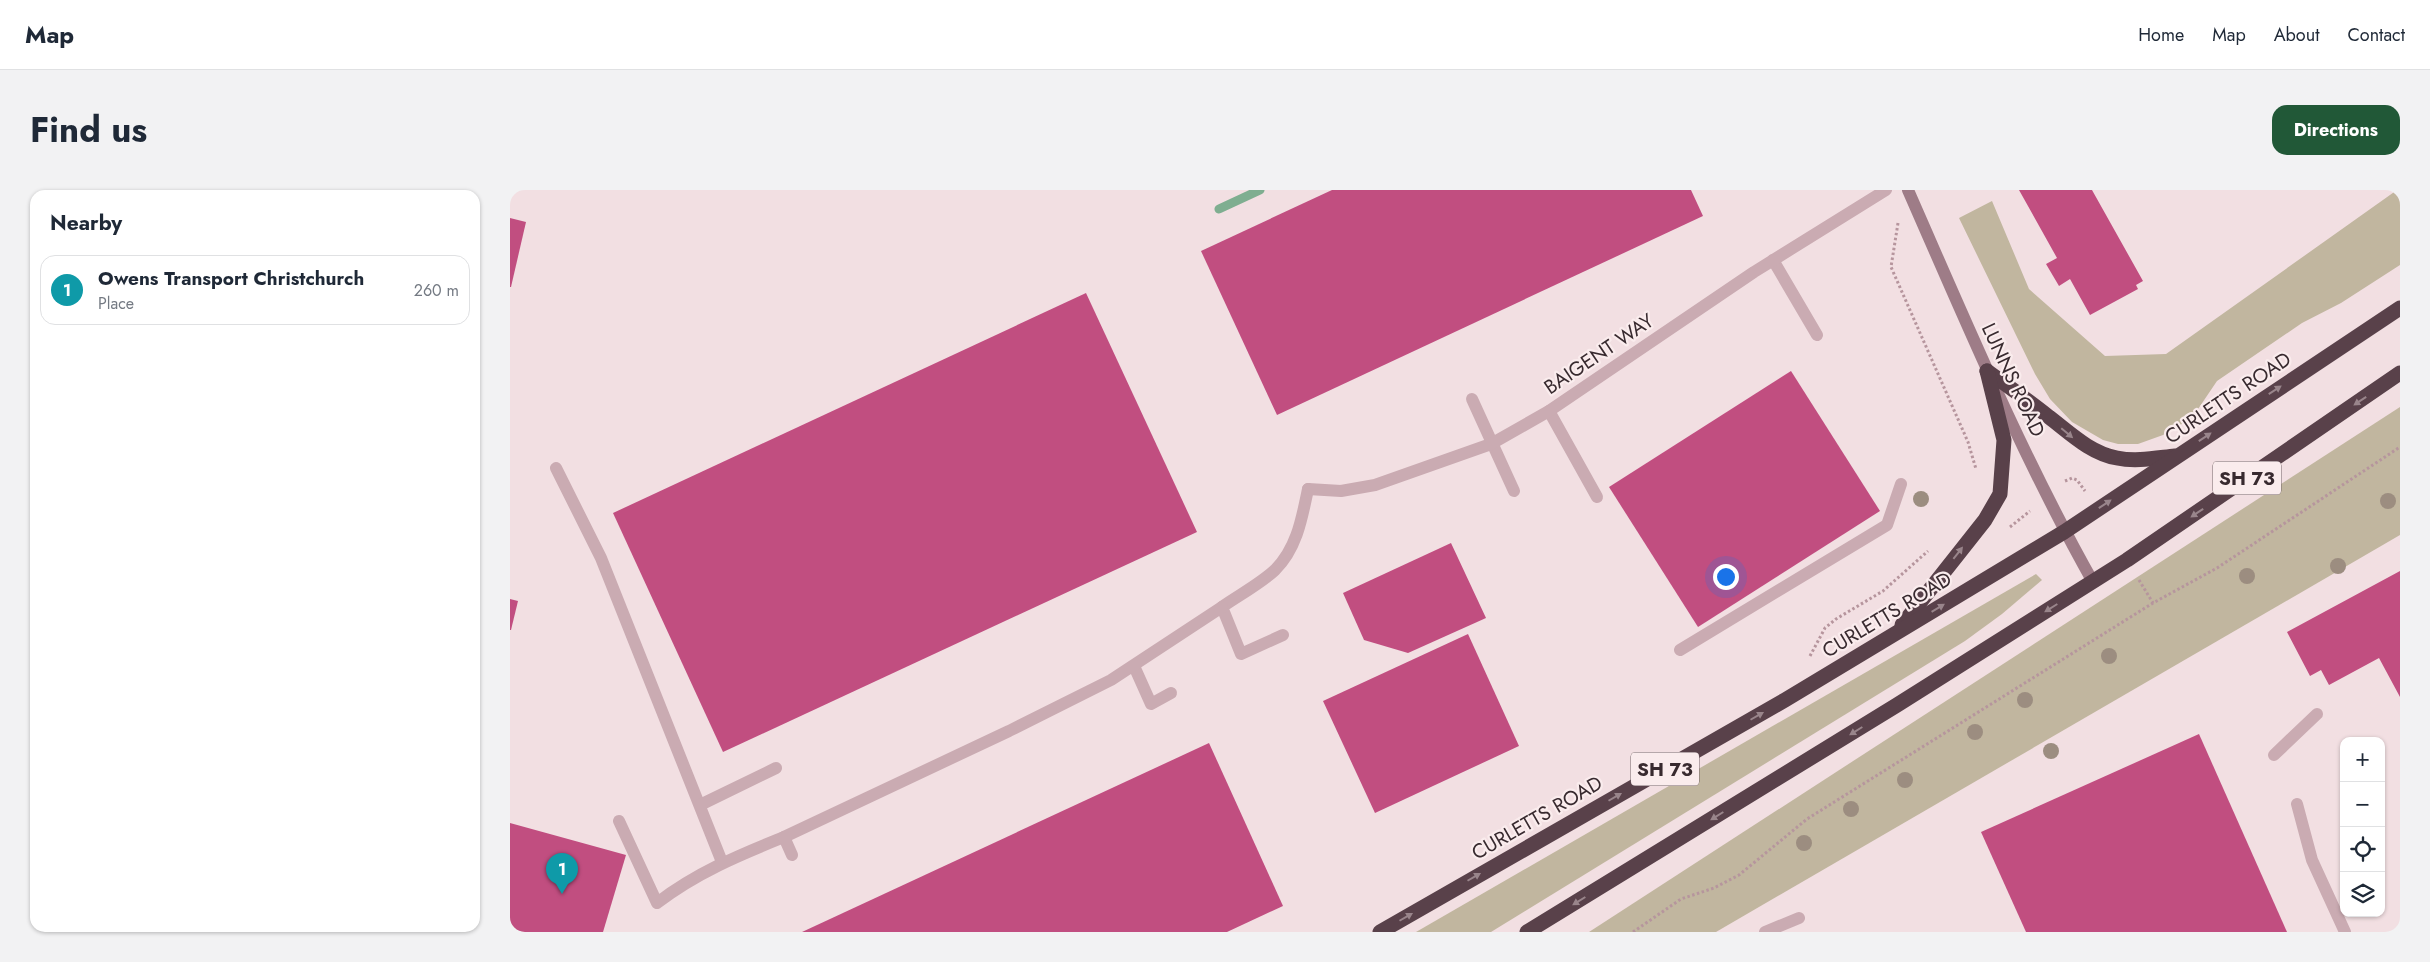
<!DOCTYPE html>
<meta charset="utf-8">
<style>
body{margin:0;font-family:Jost,sans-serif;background:#f2f2f3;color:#1f2937}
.controls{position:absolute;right:15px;bottom:15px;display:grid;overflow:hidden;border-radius:10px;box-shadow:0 1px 4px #0004}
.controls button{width:45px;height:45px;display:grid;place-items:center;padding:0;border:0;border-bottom:1px solid #e0e1e3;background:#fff;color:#1f2937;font:25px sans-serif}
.you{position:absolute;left:1215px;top:386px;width:18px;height:18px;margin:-12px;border:4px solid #fff;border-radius:50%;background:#1a73e8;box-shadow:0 0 0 8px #1a73e833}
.badge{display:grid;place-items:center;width:32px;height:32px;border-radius:50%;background:#215837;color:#fff;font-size:16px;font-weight:700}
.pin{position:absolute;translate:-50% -41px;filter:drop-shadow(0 1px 2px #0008)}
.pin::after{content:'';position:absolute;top:26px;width:18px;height:15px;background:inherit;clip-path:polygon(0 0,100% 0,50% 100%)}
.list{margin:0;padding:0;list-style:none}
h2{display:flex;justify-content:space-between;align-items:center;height:65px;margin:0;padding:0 20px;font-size:21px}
h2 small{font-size:16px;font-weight:400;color:#747a83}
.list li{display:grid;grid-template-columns:32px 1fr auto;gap:15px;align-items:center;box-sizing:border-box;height:70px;margin:0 10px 10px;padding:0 10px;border:1px solid #e0e1e3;border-radius:15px}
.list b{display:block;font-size:19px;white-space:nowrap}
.list p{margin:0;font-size:16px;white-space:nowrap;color:#747a83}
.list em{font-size:16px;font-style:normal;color:#747a83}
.icon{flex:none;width:28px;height:28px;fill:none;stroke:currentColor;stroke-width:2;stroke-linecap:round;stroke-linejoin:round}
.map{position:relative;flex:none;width:1890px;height:742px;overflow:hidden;border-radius:15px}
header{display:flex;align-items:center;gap:30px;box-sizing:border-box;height:70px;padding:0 25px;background:#fff;border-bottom:1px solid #e0e1e3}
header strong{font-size:24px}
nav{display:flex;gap:28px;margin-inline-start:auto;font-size:18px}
.intro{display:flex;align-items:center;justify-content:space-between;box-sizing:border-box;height:120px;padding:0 30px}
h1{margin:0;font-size:35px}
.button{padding:12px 22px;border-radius:15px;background:#215837;color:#fff;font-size:18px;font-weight:700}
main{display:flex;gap:30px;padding:0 30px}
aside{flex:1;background:#fff;border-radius:15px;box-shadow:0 1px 4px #0004}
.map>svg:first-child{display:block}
.green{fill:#c1b69f}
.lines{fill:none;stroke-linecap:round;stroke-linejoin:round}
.stream{stroke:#7fae90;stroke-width:9}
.building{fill:#c14e80}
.path{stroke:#b6959d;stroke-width:3;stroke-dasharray:2.5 2.5;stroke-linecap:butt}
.lane{stroke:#caabb2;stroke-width:12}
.street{stroke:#caabb2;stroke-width:12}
.secondary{stroke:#9e7c87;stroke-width:12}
.highway{stroke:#59414a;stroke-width:15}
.tree{fill:#9c8d80}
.oneway{fill:#99858b}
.labels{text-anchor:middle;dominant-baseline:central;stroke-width:4.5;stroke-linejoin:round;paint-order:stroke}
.shield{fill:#faeced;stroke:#726468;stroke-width:1}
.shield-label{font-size:19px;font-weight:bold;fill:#382a2f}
.street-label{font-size:20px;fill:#382a2f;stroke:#faeced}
</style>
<header>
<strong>Map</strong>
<nav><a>Home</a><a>Map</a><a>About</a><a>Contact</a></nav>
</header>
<div class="intro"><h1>Find us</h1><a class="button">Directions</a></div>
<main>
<aside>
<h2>Nearby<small></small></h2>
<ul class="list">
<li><span class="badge" style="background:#0f9aa8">1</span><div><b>Owens Transport Christchurch</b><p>Place</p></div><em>260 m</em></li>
</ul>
</aside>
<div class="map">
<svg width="1890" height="742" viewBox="0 0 1890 742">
<rect width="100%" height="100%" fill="#f2dfe2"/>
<g class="green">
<polygon points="1887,0 1890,0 1890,75 1831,113 1792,133 1707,191 1682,228 1653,245 1628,254 1608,254 1593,250 1562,232 1540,209 1525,184 1449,28 1482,11 1519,99 1595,166 1656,164"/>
<polygon points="1890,217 1890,345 1206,742 1079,742"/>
<polygon points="1526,384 1532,390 1492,424 1455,451 981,742 906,742"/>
</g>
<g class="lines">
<polyline class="stream" points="709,19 750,0"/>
</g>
<g class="building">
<polygon points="822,0 1181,0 1193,26 767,225 691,61"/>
<polygon points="1509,0 1582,0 1633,91 1626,95 1628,99 1580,125 1560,89 1549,96 1536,74 1547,68"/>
<polygon points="0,28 16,32 1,97 0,97"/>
<polygon points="576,103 687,342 213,562 103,323"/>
<polygon points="1281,181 1370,321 1188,437 1099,297"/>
<polygon points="941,353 976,428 898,463 854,450 833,403"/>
<polygon points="1890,381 1890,507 1869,468 1819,495 1811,480 1800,486 1777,442"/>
<polygon points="0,409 8,411 1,440 0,440"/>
<polygon points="958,444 1009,556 865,623 813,511"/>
<polygon points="1689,544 1777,742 1516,742 1471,642"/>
<polygon points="699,553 773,716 717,742 292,742"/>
<polygon points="0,633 116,665 93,742 0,742"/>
</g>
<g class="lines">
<g class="path">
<polyline points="1388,33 1381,77 1458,252 1466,279"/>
<polyline points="1555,291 1562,288 1567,290 1575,301"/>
<polyline points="1500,337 1520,321"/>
<polyline points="1629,390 1643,413"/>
<polyline points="1300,466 1315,438 1326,429 1373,401 1418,361"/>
<polyline points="1123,742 1171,709 1204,698 1229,685 1297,629 1643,413 1707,378 1890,257"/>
</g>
<g class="lane">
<polyline points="1263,70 1307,145"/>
<polyline points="962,209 1004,301"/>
<polyline points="1039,221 1087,307"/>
<polyline points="46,278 91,368 212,672"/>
<path d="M773,445L731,464L712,417C729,405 750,394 765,380C787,358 792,328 798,299"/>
<polyline points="1170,460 1377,335 1391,294"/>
<polyline points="624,476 641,514 661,503"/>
<polyline points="1764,565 1807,524"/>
<polyline points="1787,614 1802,670 1835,742"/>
<polyline points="190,615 266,578"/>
<path d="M109,631L147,713C186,683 229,665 274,647"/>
<polyline points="282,665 274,647 499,541 601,490 712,417"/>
<polyline points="1255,742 1289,728"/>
</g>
<polyline class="street" points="798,299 831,301 865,295 981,254 1039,221 1244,82 1376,0"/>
<path class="secondary" d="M1398,0C1456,132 1512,266 1583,392"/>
<g class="highway">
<path d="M1477,181C1498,196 1519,211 1539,227C1560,243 1580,263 1607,268C1626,272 1646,268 1665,266"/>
<polyline points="1392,435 1475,330 1490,304 1494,250 1477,181"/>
<polyline points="870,742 1275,510 1554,342 1890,118"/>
<polyline points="1017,742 1387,515 1617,370 1890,183"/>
</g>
</g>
<g class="tree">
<circle cx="1411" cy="309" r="8"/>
<circle cx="1878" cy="311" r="8"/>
<circle cx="1828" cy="376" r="8"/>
<circle cx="1737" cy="386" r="8"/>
<circle cx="1599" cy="466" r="8"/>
<circle cx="1515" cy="510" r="8"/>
<circle cx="1465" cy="542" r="8"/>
<circle cx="1541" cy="561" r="8"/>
<circle cx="1395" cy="590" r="8"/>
<circle cx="1341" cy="619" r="8"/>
<circle cx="1294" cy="653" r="8"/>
</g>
<defs><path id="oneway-solid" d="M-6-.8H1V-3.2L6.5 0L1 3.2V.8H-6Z" transform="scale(1.25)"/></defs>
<g class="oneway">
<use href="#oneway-solid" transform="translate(1765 200) rotate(-33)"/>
<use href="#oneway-solid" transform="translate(1850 211) rotate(146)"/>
<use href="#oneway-solid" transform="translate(1557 243) rotate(40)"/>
<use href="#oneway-solid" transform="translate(1695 247) rotate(-34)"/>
<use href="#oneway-solid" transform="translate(1595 314) rotate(-34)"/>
<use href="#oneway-solid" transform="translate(1687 323) rotate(146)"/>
<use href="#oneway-solid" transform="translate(1448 363) rotate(-52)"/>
<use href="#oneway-solid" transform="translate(1428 418) rotate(-31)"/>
<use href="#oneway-solid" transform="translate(1541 418) rotate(148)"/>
<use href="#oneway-solid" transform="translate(1247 526) rotate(-30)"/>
<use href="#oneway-solid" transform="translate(1346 541) rotate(148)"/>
<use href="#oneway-solid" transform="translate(1105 607) rotate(-30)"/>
<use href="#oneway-solid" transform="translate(1207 626) rotate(148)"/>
<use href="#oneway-solid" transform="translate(964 687) rotate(-30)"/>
<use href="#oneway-solid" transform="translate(1069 711) rotate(148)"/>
<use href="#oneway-solid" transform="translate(896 727) rotate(-30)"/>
</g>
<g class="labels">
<g class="shield">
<rect x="1703" y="271.5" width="68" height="33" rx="4"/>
<rect x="1121" y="562.5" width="68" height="33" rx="4"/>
</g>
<g class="shield-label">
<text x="1737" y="288">SH 73</text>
<text x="1155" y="579">SH 73</text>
</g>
<g class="street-label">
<text transform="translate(1089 164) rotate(-34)">BAIGENT WAY</text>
<text transform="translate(1503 190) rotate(65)">LUNNS ROAD</text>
<text transform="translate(1718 208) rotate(-34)">CURLETTS ROAD</text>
<text transform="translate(1377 425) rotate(-31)">CURLETTS ROAD</text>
<text transform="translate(1027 628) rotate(-30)">CURLETTS ROAD</text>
</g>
</g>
</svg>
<div class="controls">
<button>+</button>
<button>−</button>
<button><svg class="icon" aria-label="locate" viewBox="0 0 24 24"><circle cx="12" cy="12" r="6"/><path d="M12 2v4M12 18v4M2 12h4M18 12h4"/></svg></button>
<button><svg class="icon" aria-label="layers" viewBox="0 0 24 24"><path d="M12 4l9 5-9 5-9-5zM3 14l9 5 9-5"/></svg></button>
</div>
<div class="you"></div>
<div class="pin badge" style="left:52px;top:704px;background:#0f9aa8">1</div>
</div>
</main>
